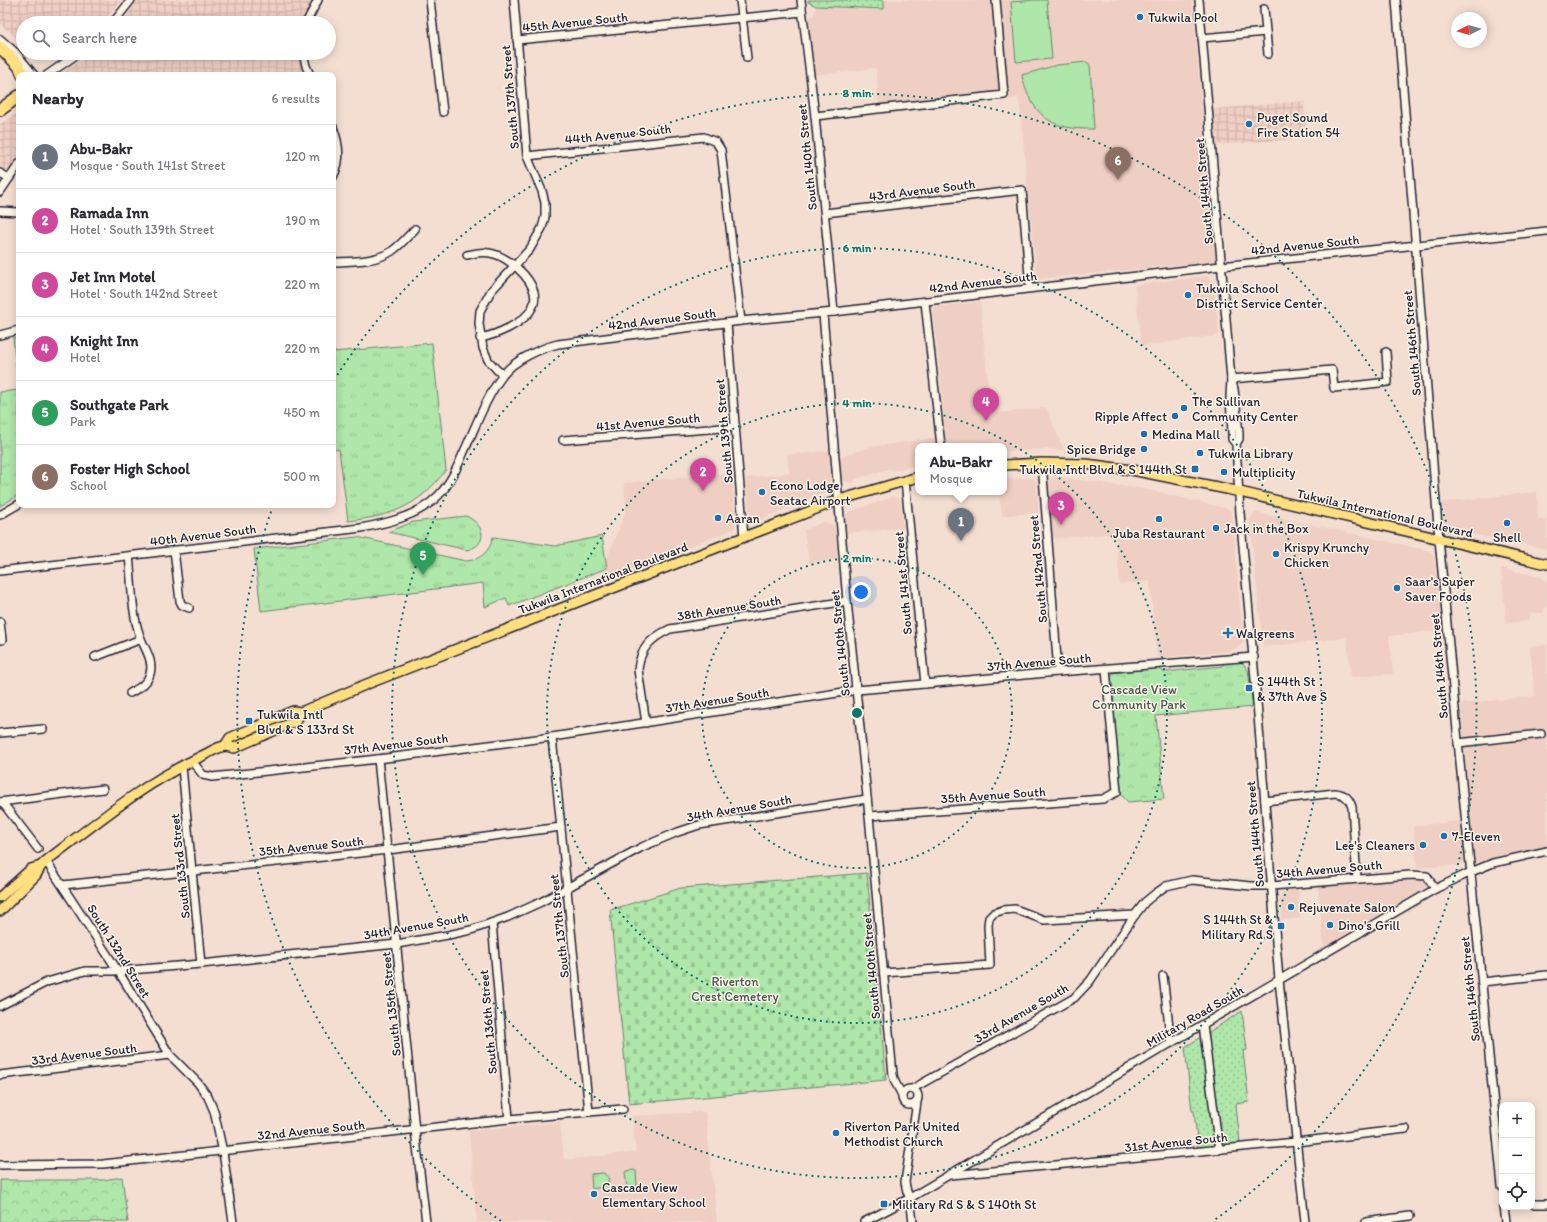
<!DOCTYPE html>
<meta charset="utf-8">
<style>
body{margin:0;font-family:Itim,sans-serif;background:#f2f2f3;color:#2b2b33}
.controls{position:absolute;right:12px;bottom:12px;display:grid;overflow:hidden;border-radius:8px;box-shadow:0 2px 10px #0003}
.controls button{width:36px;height:36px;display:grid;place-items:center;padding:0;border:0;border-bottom:1px solid #e1e1e2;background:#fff;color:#2b2b33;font:20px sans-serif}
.compass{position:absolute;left:1451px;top:12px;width:36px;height:36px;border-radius:50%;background:#fff;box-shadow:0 2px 10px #0003;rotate:264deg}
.you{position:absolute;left:861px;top:592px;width:14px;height:14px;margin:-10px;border:3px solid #fff;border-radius:50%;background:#1a73e8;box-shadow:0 0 0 6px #1a73e833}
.badge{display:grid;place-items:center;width:26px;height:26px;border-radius:50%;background:#d93025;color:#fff;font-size:13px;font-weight:700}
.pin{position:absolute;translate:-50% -33px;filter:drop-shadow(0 1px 2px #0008)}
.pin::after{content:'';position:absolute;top:21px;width:14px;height:12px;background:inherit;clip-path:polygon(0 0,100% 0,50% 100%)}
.popup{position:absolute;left:915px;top:443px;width:92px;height:52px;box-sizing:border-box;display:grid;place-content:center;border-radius:8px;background:#fff;filter:drop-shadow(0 1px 3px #0005);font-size:13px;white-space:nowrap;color:#7c7c81}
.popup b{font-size:15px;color:#2b2b33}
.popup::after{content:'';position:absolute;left:50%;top:100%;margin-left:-8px;border:8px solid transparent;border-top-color:#fff}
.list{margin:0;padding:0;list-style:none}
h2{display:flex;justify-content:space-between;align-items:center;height:52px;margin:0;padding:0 16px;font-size:17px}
h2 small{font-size:13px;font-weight:400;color:#7c7c81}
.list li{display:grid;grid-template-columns:26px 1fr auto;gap:12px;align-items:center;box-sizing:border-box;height:64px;padding:0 16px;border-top:1px solid #e1e1e2}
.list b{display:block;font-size:15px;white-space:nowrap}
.list p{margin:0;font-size:13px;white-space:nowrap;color:#7c7c81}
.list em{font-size:13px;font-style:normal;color:#7c7c81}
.icon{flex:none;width:22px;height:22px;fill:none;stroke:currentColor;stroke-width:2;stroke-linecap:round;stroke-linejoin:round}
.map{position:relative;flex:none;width:1547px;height:1222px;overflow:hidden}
.search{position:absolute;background:#fff;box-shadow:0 2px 10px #0003;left:16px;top:16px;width:320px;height:44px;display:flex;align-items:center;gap:10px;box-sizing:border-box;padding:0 14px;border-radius:22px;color:#7c7c81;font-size:15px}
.panel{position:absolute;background:#fff;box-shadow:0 2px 10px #0003;left:16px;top:72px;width:320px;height:436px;border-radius:8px}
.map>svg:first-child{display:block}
.built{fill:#efcec3}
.industrial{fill:url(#industrial-grid)}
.grass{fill:url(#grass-tufts);stroke:#688472}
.forest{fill:url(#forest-crowns);stroke:#688472}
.cemetery{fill:url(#cemetery-stones);stroke:#688472}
.garden{fill:url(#garden-dots);stroke:#688472}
.pitch{fill:#afe6a9;stroke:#688472}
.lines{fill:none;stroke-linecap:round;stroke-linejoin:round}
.minor-casing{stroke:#22223b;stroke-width:10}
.major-casing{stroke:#22223b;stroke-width:12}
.highway-casing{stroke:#22223b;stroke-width:14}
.minor{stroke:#fcf5e5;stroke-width:7}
.major{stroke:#ffdf80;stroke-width:9}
.highway{stroke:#ffdf80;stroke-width:11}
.ring{fill:none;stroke:#0f766e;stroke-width:2;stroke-dasharray:2 4}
.poi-dot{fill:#1f6fb2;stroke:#fcf5e5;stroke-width:1.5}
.labels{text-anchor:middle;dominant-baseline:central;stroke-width:3;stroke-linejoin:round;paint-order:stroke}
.poi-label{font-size:13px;fill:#22223b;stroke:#fcf5e5;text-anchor:start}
.street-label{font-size:13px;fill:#22223b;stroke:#fcf5e5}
.park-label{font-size:13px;fill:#455356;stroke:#fcf5e5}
.centre{fill:#0f766e;stroke:#fcf5e5;stroke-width:2}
.ring-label{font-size:12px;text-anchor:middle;font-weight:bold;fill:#0f766e;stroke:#fcf5e5;stroke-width:3;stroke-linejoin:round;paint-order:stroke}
</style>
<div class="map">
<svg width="1547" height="1222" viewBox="0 0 1547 1222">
<defs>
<pattern id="industrial-grid" width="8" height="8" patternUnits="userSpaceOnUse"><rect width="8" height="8" fill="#efcec3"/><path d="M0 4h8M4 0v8" fill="none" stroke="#cdb1a8"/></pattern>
<pattern id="grass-tufts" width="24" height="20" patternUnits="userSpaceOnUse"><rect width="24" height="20" fill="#afe6a9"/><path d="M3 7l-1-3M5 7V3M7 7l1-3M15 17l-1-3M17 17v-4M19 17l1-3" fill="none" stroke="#96c592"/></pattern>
<pattern id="forest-crowns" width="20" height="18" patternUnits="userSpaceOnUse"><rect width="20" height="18" fill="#afe6a9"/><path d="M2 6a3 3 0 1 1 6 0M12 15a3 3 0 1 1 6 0" fill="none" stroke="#96c592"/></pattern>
<pattern id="cemetery-stones" width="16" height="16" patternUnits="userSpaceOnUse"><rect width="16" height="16" fill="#afe6a9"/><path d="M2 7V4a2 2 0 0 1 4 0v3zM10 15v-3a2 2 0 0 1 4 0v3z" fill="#96c592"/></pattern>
<pattern id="garden-dots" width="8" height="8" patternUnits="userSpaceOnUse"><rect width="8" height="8" fill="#afe6a9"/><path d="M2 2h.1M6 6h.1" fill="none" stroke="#96c592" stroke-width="1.8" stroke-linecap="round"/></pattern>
</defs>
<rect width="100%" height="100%" fill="#f4ded1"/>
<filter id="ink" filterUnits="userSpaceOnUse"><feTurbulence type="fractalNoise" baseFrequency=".025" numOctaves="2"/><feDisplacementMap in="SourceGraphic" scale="8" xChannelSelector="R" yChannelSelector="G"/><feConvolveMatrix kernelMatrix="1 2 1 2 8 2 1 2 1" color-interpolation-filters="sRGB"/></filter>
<g filter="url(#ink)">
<g class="built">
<polygon points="884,0 1192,0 1216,261 1037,279 1019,98 880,114 876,68 813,75 807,21 814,14 816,6 884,9"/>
<polygon points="1206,276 1213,281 1219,335 1141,346 1135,285"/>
<polygon points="980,302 991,414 1046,408 1064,450 1049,449 1004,451 1004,446 947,446 933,307"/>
<polygon points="935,438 936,446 918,446 918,465 896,470 889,469 856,479 853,483 844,481 841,476 839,458 870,447"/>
<polygon points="829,451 830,485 826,493 756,521 750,518 746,478 789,473 787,455"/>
<polygon points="732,473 735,526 734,529 607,579 604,571 604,566 626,510 624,483"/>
<polygon points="1059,477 1149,490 1229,509 1232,513 1243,642 1238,647 1231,651 1157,658 1150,581 1120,584 1115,533 1052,539 1047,484 1050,482 1050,479 1052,478"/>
<polygon points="1032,478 1036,481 1039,512 1002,516 999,492 1004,492 1004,479"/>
<polygon points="1537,492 1538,519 1547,521 1547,549 1448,530 1445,527 1443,502"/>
<polygon points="893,497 900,499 903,528 847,533 845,518 849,512"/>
<polygon points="1255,513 1259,513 1430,551 1434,556 1442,630 1389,636 1393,674 1351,677 1347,638 1263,647 1250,520"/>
<polygon points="823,522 830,523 835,527 837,560 809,563 804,530"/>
<polygon points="1501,568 1540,577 1547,582 1547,608 1545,608 1543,613 1531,613 1527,621 1506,623"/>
<polygon points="1547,645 1547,846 1477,862 1474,860 1473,857 1461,704 1535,696 1530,647"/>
<polygon points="1461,821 1464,858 1463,863 1460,865 1417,868 1413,826"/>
<polygon points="1420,880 1427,883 1426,887 1324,949 1318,887"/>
<polygon points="1298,889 1301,918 1282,920 1280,896 1281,893 1288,890"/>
<polygon points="705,1112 717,1222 477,1222 469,1131 560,1122 564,1160 636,1152 632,1116"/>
</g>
<g class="industrial">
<polygon points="0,0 122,0 102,23 23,23 23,43 0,24"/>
<polygon points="137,0 306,0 311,4 302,23 121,23"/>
<polygon points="95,53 299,53 302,68 306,75 56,75"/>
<polygon points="1304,101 1307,138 1217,145 1214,109"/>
<polygon points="19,112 19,160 0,186 0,124"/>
</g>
<g class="grass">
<polygon points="19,337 19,495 0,506 0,392 19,390 13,338"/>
<path d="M432,343L446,470C418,507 392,516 348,521L339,449L333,450V352Z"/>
<path d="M466,516C485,524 489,545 467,550L388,532L413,522Z"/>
<path d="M602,536L607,568L509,606L506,598L485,607L483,583L261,611L254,549L357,537L466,561C481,560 490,551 493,537L555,546Z"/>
<polygon points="1238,662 1243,663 1248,670 1253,707 1156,716 1164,799 1128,802 1121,795 1111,679 1113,673 1157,668 1164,672 1222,666 1225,663"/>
<polygon points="634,1170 636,1171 637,1186 627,1188 625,1173 626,1171"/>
<polygon points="604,1173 609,1179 607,1185 602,1187 592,1189 591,1174"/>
</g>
<polygon class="forest" points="122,1177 128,1222 0,1222 0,1180 103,1180"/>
<polygon class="cemetery" points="867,873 886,1080 629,1104 610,910 681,888"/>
<g class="garden">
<polygon points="808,0 884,0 884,9 816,6 808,2"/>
<polygon points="1242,1011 1247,1050 1243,1051 1249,1102 1236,1104 1240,1143 1198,1148 1194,1111 1192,1111 1185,1047"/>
</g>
<g class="pitch">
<polygon points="1035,0 1047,0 1052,59 1016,62 1011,2"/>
<path d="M1087,62L1090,65L1094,129C1083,129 1073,129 1062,126C1039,120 1026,97 1022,75L1057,65Z"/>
</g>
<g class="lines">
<g class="minor-casing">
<g id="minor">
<polyline points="430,0 443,112"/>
<polyline points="740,0 747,58"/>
<polyline points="801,0 815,116 834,312"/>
<polyline points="1199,0 1231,379 1230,397 1232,433 1232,439 1236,444"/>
<polyline points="1396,0 1439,539 1463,794 1502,1186"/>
<polyline points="1264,9 1268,54"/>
<polyline points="113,23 131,0"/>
<polyline points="306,23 318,0"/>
<polyline points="1202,38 1266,32"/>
<polyline points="0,39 15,52 34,75"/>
<polyline points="517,40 802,12"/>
<polyline points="303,53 306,66 310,75"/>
<polyline points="47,75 79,53"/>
<polyline points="815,116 1004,95 996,0"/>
<path d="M333,127C339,144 342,160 333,177"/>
<polyline points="527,156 704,137 716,142 721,150 741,321"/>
<polyline points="0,173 9,178"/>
<polyline points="0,192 19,164"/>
<polyline points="0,211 19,212"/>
<polyline points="825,213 1022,190 1030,288"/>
<path d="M467,255C476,253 485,251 494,254C512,259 544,287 532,308C525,323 496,335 480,338"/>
<path d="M333,262C352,261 376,262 392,251C401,245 408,236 415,229"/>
<polyline points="925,302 941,446"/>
<polyline points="823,314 847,601 869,816 893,1075 895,1082 902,1095"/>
<polyline points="727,323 744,538"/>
<polyline points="0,335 19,330"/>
<polyline points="503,374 497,370 488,360 483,348 479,324 480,311 491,291 530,249 542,228 545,217 545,203 542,191 527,156 514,0"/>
<polyline points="1231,379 1234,389 1239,433 1239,439 1236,444 1240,513 1256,690 1279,980 1305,1222"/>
<polyline points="1231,379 1332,370 1334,388 1388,382 1386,352"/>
<polyline points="563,440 736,427"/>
<polyline points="1042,463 1058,672"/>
<polyline points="905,480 925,684"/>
<polyline points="0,515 19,504"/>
<polyline points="174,550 180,601 182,605 189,608"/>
<path d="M129,556C132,581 131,612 140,636C144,648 154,660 150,674C147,684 139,688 130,693"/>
<path d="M0,571L361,528C388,523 418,516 438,496C450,484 457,468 463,454C475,428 486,397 503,375C514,360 541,348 558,344L741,321L834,312L1212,267L1547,231"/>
<polyline points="0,622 2,640"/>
<polyline points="95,657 141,639"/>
<path d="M646,723L638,670C640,648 651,638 670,629L847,601"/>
<polyline points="0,733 43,729"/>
<polyline points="552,737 589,1112"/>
<polyline points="1458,743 1541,734"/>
<polyline points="378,759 415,1130 426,1222"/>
<polyline points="192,761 203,775 212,777 378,759 552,737 857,690 1058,672 1254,657"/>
<polyline points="182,767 201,964"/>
<path d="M1265,801L1335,793C1345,794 1349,798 1352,807L1357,879"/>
<polyline points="0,802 103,789"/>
<polyline points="2,802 38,849"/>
<polyline points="869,816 1103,799 1117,792 1106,669"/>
<polyline points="46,861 118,971 170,1055 198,1083 208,1097 214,1111 223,1152 233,1222"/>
<polyline points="63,885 388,850 561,827"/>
<polyline points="492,923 509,1119"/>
<polyline points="884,973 990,965 988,925 989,918 994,913 1003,910 1015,909 1044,920 1135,915"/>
<polyline points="1163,976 1171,1043"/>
<polyline points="1482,982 1547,975"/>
<polyline points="0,1006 47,982 85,971 118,971 201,964 397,944 448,935 471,930 508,917 541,902 642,847 678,832 699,825 867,799"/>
<polyline points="1203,1025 1219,1150"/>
<polyline points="0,1075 170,1055"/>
<circle cx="910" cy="1097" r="8"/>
<polyline points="912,1089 1074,998 1090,981 1135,915 1145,902 1156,893 1166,886 1192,880 1251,886 1271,886 1411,875 1427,876 1435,889"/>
<polyline points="0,1165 103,1164 509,1119 623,1109"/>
<polyline points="951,1175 1296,1142 1406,1129"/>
<polyline points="1532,1204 1547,1204"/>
<polyline points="1504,1207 1506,1222"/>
<polyline points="864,1222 910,1198 1171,1043 1435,889 1471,872 1493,863 1547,851"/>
<polyline points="913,1222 910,1198 907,1192 905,1182 917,1102"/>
<polyline points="1366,1222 1410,1216"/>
</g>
</g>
<g class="major-casing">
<g id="major">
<polyline points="1004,465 1042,463 1086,464 1132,470 1227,489 1547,564"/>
<polyline points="225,746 230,738 293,711 301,712 367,684 839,500 918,477"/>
<polyline points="0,897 31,869 41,866"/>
<path d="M0,911L36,875L41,866L46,861C95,824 144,783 200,757C207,754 217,747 225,746C227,746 231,747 234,748L296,721L301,712"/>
</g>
</g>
<g class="highway-casing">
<g id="highway">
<polyline points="0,47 19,66 23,75"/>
<polyline points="0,110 19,96"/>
</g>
</g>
<use href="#minor" class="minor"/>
<use href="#major" class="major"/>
<use href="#highway" class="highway"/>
</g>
</g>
<g class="ring">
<circle cx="857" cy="713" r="155"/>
<circle cx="857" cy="713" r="310"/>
<circle cx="857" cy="713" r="465"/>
<path d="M501 1221A620 620 0 0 1 273 506M334 380A620 620 0 1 1 1213 1221"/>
</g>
<g class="poi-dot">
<circle cx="1140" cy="17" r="4"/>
<circle cx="1249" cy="124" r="4"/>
<circle cx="1188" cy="295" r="4"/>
<circle cx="1184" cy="408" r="4"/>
<circle cx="1175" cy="416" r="4"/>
<circle cx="1144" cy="434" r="4"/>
<circle cx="1144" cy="449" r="4"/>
<circle cx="1200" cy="453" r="4"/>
<rect x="1191" y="465" width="8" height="8" rx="2"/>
<circle cx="1224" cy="472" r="4"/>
<circle cx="762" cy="492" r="4"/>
<circle cx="718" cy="518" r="4"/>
<circle cx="1159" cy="519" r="4"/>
<circle cx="1507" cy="523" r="4"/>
<circle cx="1216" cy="528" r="4"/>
<circle cx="1276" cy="554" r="4"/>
<circle cx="1397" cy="588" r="4"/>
<path d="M1226 627h4v4h4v4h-4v4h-4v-4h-4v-4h4z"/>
<rect x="1245" y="684" width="8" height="8" rx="2"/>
<rect x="245" y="717" width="8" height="8" rx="2"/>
<circle cx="1444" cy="836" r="4"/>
<circle cx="1423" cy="845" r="4"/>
<circle cx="1291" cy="907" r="4"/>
<circle cx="1330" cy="925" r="4"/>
<rect x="1277" y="922" width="8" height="8" rx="2"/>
<circle cx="836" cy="1133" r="4"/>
<circle cx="594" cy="1194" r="4"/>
<rect x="880" y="1200" width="8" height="8" rx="2"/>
</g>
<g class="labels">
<g class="poi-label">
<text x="1148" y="17">Tukwila Pool</text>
<text x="1257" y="117">Puget Sound<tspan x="1257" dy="15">Fire Station 54</tspan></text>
<text x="1196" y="288">Tukwila School<tspan x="1196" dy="15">District Service Center</tspan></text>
<text x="1192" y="401">The Sullivan<tspan x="1192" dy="15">Community Center</tspan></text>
<text x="1167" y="416" text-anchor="end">Ripple Affect</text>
<text x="1152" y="434">Medina Mall</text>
<text x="1136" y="449" text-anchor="end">Spice Bridge</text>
<text x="1208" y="453">Tukwila Library</text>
<text x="1187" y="469" text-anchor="end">Tukwila Intl Blvd &amp; S 144th St</text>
<text x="1232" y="472">Multiplicity</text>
<text x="770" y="485">Econo Lodge<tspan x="770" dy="15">Seatac Airport</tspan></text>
<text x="726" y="518">Aaran</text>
<text x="1224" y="528">Jack in the Box</text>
<text x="1159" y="533" text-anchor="middle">Juba Restaurant</text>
<text x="1507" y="537" text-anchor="middle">Shell</text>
<text x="1284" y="547">Krispy Krunchy<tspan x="1284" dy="15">Chicken</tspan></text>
<text x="1405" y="581">Saar's Super<tspan x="1405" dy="15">Saver Foods</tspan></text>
<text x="1236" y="633">Walgreens</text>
<text x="1257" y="681">S 144th St<tspan x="1257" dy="15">&amp; 37th Ave S</tspan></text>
<text x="257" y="714">Tukwila Intl<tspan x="257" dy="15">Blvd &amp; S 133rd St</tspan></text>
<text x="1452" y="836">7-Eleven</text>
<text x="1415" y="845" text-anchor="end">Lee's Cleaners</text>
<text x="1299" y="907">Rejuvenate Salon</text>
<text x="1273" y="919" text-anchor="end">S 144th St &amp;<tspan x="1273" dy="15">Military Rd S</tspan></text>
<text x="1338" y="925">Dino's Grill</text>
<text x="844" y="1126">Riverton Park United<tspan x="844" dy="15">Methodist Church</tspan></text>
<text x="602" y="1187">Cascade View<tspan x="602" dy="15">Elementary School</tspan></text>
<text x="892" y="1204">Military Rd S &amp; S 140th St</text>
</g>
<g class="street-label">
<text transform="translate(575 22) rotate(-6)">45th Avenue South</text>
<text transform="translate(510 97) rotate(-95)">South 137th Street</text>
<text transform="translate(618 134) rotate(-6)">44th Avenue South</text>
<text transform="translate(807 157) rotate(-96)">South 140th Street</text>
<text transform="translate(922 190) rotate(-7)">43rd Avenue South</text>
<text transform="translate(1204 191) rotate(-95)">South 144th Street</text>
<text transform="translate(1305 245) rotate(-6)">42nd Avenue South</text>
<text transform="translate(983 282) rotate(-7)">42nd Avenue South</text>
<text transform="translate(662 319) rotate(-7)">42nd Avenue South</text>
<text transform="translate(1412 343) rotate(-95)">South 146th Street</text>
<text transform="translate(648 422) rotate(-5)">41st Avenue South</text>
<text transform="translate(724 431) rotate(-95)">South 139th Street</text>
<text transform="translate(1385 513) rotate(13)">Tukwila International Boulevard</text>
<text transform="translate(203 535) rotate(-7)">40th Avenue South</text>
<text transform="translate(1038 569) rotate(-95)">South 142nd Street</text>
<text transform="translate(603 578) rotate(-21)">Tukwila International Boulevard</text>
<text transform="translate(903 583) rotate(-95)">South 141st Street</text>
<text transform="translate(729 608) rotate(-9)">38th Avenue South</text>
<text transform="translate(840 643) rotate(-96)">South 140th Street</text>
<text transform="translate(1039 662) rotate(-5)">37th Avenue South</text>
<text transform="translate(1439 666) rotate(-95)">South 146th Street</text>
<text transform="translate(717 700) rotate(-9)">37th Avenue South</text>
<text transform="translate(396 744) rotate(-7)">37th Avenue South</text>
<text transform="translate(993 795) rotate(-4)">35th Avenue South</text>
<text transform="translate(739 808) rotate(-10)">34th Avenue South</text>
<text transform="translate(1255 834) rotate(-95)">South 144th Street</text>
<text transform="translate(311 846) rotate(-6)">35th Avenue South</text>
<text transform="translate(180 866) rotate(-96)">South 133rd Street</text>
<text transform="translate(1329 869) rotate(-5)">34th Avenue South</text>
<text transform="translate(416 926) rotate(-10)">34th Avenue South</text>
<text transform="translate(559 926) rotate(-96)">South 137th Street</text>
<text transform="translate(119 951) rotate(58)">South 132nd Street</text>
<text transform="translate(871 966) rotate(-95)">South 140th Street</text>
<text transform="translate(1470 989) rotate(-96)">South 146th Street</text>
<text transform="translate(391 1004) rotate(-96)">South 135th Street</text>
<text transform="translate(1021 1013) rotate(-30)">33rd Avenue South</text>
<text transform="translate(1195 1016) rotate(-30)">Military Road South</text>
<text transform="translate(488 1022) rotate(-95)">South 136th Street</text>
<text transform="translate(84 1054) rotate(-7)">33rd Avenue South</text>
<text transform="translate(311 1130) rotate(-6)">32nd Avenue South</text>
<text transform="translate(1176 1142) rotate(-6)">31st Avenue South</text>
</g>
<g class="park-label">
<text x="1139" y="689">Cascade View<tspan x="1139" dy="15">Community Park</tspan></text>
<text x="735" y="981">Riverton<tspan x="735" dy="15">Crest Cemetery</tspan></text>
</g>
</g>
<circle cx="857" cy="713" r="6" class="centre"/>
<g class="ring-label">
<text x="857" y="97">8 min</text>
<text x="857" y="252">6 min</text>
<text x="857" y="407">4 min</text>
<text x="857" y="562">2 min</text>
</g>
</svg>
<div class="controls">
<button>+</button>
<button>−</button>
<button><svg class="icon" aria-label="locate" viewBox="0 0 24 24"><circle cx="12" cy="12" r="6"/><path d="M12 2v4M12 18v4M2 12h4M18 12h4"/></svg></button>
</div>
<svg class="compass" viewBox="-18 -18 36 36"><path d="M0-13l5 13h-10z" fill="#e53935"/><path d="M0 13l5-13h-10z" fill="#7c7c81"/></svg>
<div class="you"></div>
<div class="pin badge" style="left:961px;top:541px;background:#6b7280">1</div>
<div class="popup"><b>Abu-Bakr</b>Mosque</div>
<div class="pin badge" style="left:703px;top:491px;background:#d1479c">2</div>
<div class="pin badge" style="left:1061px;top:525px;background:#d1479c">3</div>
<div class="pin badge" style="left:986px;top:421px;background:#d1479c">4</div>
<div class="pin badge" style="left:423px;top:575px;background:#2e9e5b">5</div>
<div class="pin badge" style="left:1118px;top:180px;background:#8d6e63">6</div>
<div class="search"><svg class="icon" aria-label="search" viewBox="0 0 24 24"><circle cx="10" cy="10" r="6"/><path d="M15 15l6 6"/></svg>Search here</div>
<section class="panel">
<h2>Nearby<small>6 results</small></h2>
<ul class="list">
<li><span class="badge" style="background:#6b7280">1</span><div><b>Abu-Bakr</b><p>Mosque · South 141st Street</p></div><em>120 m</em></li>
<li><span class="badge" style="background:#d1479c">2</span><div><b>Ramada Inn</b><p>Hotel · South 139th Street</p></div><em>190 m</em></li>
<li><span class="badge" style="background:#d1479c">3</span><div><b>Jet Inn Motel</b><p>Hotel · South 142nd Street</p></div><em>220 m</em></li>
<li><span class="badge" style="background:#d1479c">4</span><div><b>Knight Inn</b><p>Hotel</p></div><em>220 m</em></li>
<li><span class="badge" style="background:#2e9e5b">5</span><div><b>Southgate Park</b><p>Park</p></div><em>450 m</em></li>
<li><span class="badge" style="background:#8d6e63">6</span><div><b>Foster High School</b><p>School</p></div><em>500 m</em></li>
</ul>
</section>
</div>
